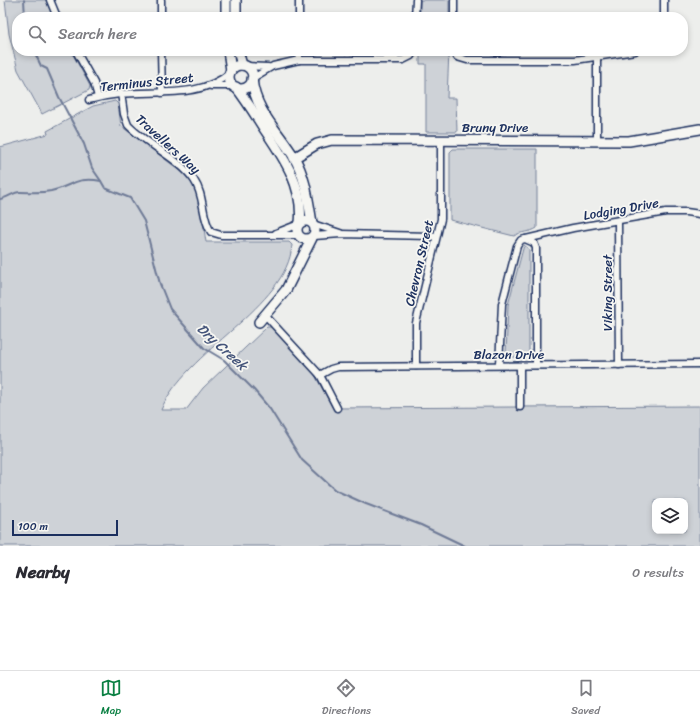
<!DOCTYPE html>
<style>
body{margin:0;font-family:Sriracha,sans-serif;background:#f2f2f3;color:#2b2b33}
.controls{position:absolute;right:12px;bottom:12px;display:grid;overflow:hidden;border-radius:8px;box-shadow:0 2px 6px #0003}
.controls button{width:36px;height:36px;display:grid;place-items:center;padding:0;border:0;border-bottom:1px solid #e1e1e2;background:#fff;color:#2b2b33;font:20px sans-serif}
.scale{position:absolute;left:12px;bottom:10px;width:106px;box-sizing:border-box;padding-left:4px;border:2px solid #1b2f5e;border-top:0;font-size:11px;line-height:14px;white-space:nowrap;color:#1b2f5e;-webkit-text-stroke:3px #f6f6f2;paint-order:stroke}
.list{margin:0;padding:0;list-style:none}
h2{display:flex;justify-content:space-between;align-items:center;height:52px;margin:0;padding:0 16px;font-size:17px}
h2 small{font-size:13px;font-weight:400;color:#7c7c81}
.icon{flex:none;width:22px;height:22px;fill:none;stroke:currentColor;stroke-width:2;stroke-linecap:round;stroke-linejoin:round}
.map{position:relative;flex:none;width:700px;height:546px;overflow:hidden}
.search{position:absolute;background:#fff;box-shadow:0 2px 6px #0003;left:12px;right:12px;top:12px;height:44px;display:flex;align-items:center;gap:10px;box-sizing:border-box;padding:0 14px;border-radius:16px;color:#7c7c81;font-size:15px}
.sheet{height:124px;background:#fff}
nav{display:flex;justify-content:space-around;align-items:center;box-sizing:border-box;height:56px;border-top:1px solid #e1e1e2;background:#fff;font-size:11px;color:#7c7c81}
nav a{display:grid;justify-items:center;gap:2px}
nav .on{color:#0b8043}
.map>svg:first-child{display:block}
.green{fill:#ced2d7;stroke:#74809a;fill-rule:evenodd}
.lines{fill:none;stroke-linecap:round;stroke-linejoin:round}
.stream{stroke:#6e7a96;stroke-width:2}
.street-casing{stroke:#1b2f5e;stroke-width:9}
.secondary-casing{stroke:#1b2f5e;stroke-width:12}
.street{stroke:#f6f6f2;stroke-width:6}
.secondary{stroke:#f6f6f2;stroke-width:9}
.labels{text-anchor:middle;dominant-baseline:central;stroke-width:3.5;stroke-linejoin:round;paint-order:stroke}
.street-label{font-size:13px;fill:#1b2f5e;stroke:#f6f6f2}
.water-label{font-size:14px;font-style:italic;fill:#44547a;stroke:#f6f6f2}
</style>
<div class="map">
<svg width="700" height="546" viewBox="0 0 700 546">
<rect width="100%" height="100%" fill="#edeeec"/>
<filter id="ink" filterUnits="userSpaceOnUse"><feTurbulence type="fractalNoise" baseFrequency=".025" numOctaves="2"/><feDisplacementMap in="SourceGraphic" scale="8" xChannelSelector="R" yChannelSelector="G"/><feConvolveMatrix kernelMatrix="1 2 1 2 8 2 1 2 1" color-interpolation-filters="sRGB"/></filter>
<g filter="url(#ink)">
<g class="green">
<polygon points="5,0 46,0 53,17 17,17 17,51 71,51 90,86 89,90 42,114 18,70 9,34"/>
<rect x="420" y="0" width="29" height="17"/>
<polygon points="420,51 449,51 447,98 456,98 457,132 426,132 426,64 420,64"/>
<path d="M115,101L118,104L121,126L182,172C202,188 202,219 206,242H289L292,245C288,306 184,352 161,410H186L203,388L267,327H271L312,370L333,408L700,406V546H0V147L48,134L47,131L93,106ZM655,501H685V531H655Z"/>
<path d="M453,149H537V228C530,233 521,231 514,236L450,220V152Z"/>
<polygon points="524,245 529,249 529,354 526,357 509,357 506,354 508,305"/>
</g>
<g class="lines">
<g class="stream">
<polyline points="24,0 25,17"/>
<polyline points="34,51 41,66 47,69 59,97 84,144 92,168 101,181"/>
<path d="M0,199C7,198 14,192 20,192C31,192 40,193 51,191C72,186 77,176 101,181L105,188L130,198L144,221L160,284L170,309L204,348L224,360L254,390L270,409L302,460L335,490L366,504L421,525L465,546"/>
</g>
<g class="street-casing">
<g id="street">
<polyline points="50,0 57,17"/>
<polyline points="299,0 299,17"/>
<polyline points="161,17 161,0"/>
<polyline points="415,17 416,0"/>
<polyline points="454,17 454,0"/>
<polyline points="664,17 664,0"/>
<polyline points="76,51 94,83 98,97"/>
<polyline points="161,51 162,93"/>
<polyline points="299,51 299,60"/>
<polyline points="454,51 457,57 467,60 575,60 635,51"/>
<polyline points="246,66 268,67"/>
<polyline points="253,78 273,66 299,60 403,60 411,56 414,51"/>
<polyline points="211,86 234,86"/>
<path d="M121,93L124,114L128,125C147,145 179,158 194,180C205,196 201,217 211,232L221,235H298"/>
<path d="M89,100C99,97 110,95 120,94C156,90 200,99 230,73"/>
<polyline points="597,140 597,58"/>
<polyline points="618,221 619,365"/>
<polyline points="313,224 340,233"/>
<polyline points="276,233 299,224"/>
<polyline points="314,236 341,234 430,236 436,237"/>
<polyline points="526,239 573,228 666,212 686,212 700,214"/>
<polyline points="265,315 320,375 337,408"/>
<polyline points="499,365 502,304 517,246 521,240 525,239 534,243 536,248 536,365"/>
<polyline points="416,366 416,323 441,219 441,141"/>
<polyline points="320,375 331,369 338,367 700,364"/>
<polyline points="520,407 520,366"/>
</g>
</g>
<g class="secondary-casing">
<g id="secondary">
<polyline points="226,0 226,17"/>
<polyline points="236,17 236,0"/>
<polyline points="228,51 231,70"/>
<polyline points="238,51 242,65"/>
<circle cx="241" cy="77" r="12"/>
<path d="M252,79C255,111 278,131 294,157C306,178 308,200 312,223"/>
<path d="M236,87C247,101 256,116 265,130C284,158 304,187 300,223"/>
<polyline points="294,158 317,144 332,140 629,141 700,129"/>
<circle cx="306" cy="230" r="9"/>
<polyline points="259,322 286,290 312,238"/>
</g>
</g>
<use href="#street" class="street"/>
<use href="#secondary" class="secondary"/>
</g>
</g>
<g class="labels">
<g class="street-label">
<text transform="translate(147 82) rotate(-6)">Terminus Street</text>
<text x="495" y="127">Bruny Drive</text>
<text transform="translate(168 144) rotate(42)">Travellers Way</text>
<text transform="translate(621 209) rotate(-10)">Lodging Drive</text>
<text transform="translate(419 263) rotate(-77)">Chevron Street</text>
<text transform="translate(607 293) rotate(-90)">Viking Street</text>
<text x="509" y="354">Blazon Drive</text>
</g>
<g class="water-label">
<text transform="translate(222 347) rotate(42)">Dry Creek</text>
</g>
</g>
</svg>
<div class="controls">
<button><svg class="icon" aria-label="layers" viewBox="0 0 24 24"><path d="M12 4l9 5-9 5-9-5zM3 14l9 5 9-5"/></svg></button>
</div>
<div class="scale">100 m</div>
<div class="search"><svg class="icon" aria-label="search" viewBox="0 0 24 24"><circle cx="10" cy="10" r="6"/><path d="M15 15l6 6"/></svg>Search here</div>
</div>
<section class="sheet">
<h2>Nearby<small>0 results</small></h2>
<ul class="list">
</ul>
</section>
<nav>
<a class="on"><svg class="icon" aria-label="map" viewBox="0 0 24 24"><path d="M3 6l6-2 6 2 6-2v14l-6 2-6-2-6 2zM9 4v14M15 6v14"/></svg>Map</a>
<a><svg class="icon" aria-label="directions" viewBox="0 0 24 24"><path d="M12 3l9 9-9 9-9-9zM9 14v-3h6M13 9l2 2-2 2"/></svg>Directions</a>
<a><svg class="icon" aria-label="saved" viewBox="0 0 24 24"><path d="M7 4h10v16l-5-4-5 4z"/></svg>Saved</a>
</nav>
